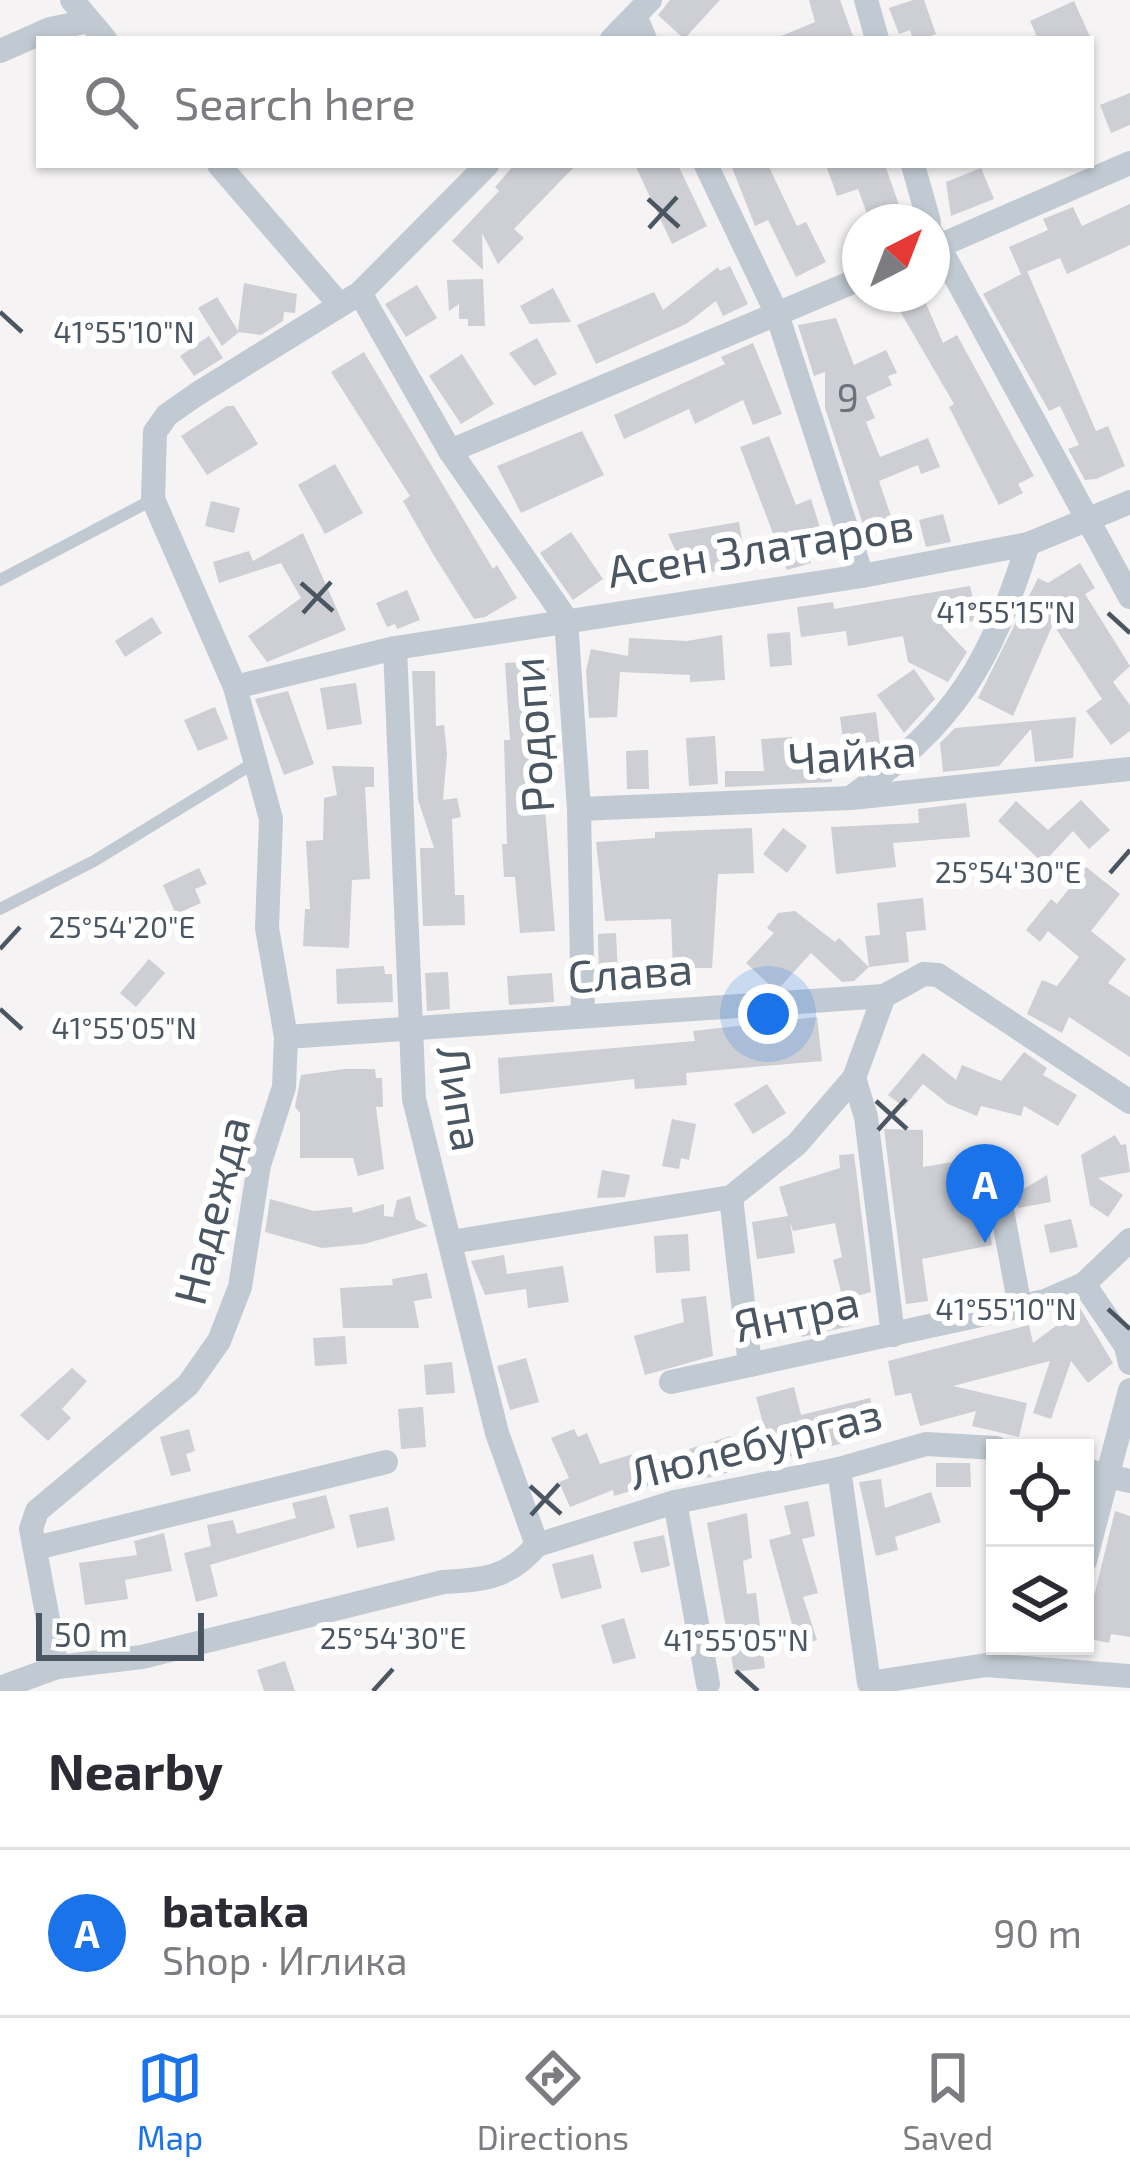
<!DOCTYPE html>
<meta charset="utf-8">
<style>
body{margin:0;font-family:"Exo 2",sans-serif;background:#f2f2f3;color:#2b2b33}
.controls{position:absolute;right:36px;bottom:36px;display:grid;overflow:hidden;border-radius:0px;box-shadow:0 3px 9px #0004}
.controls button{width:108px;height:108px;display:grid;place-items:center;padding:0;border:0;border-bottom:3px solid #e1e1e2;background:#fff;color:#2b2b33;font:60px sans-serif}
.compass{position:absolute;left:842px;top:204px;width:108px;height:108px;border-radius:50%;background:#fff;box-shadow:0 3px 9px #0004;rotate:42deg}
.scale{position:absolute;left:36px;bottom:30px;width:168px;box-sizing:border-box;padding-left:12px;border:6px solid #4a5661;border-top:0;font-size:33px;line-height:42px;white-space:nowrap;color:#4a5661;-webkit-text-stroke:9px #fff;paint-order:stroke}
.you{position:absolute;left:768px;top:1014px;width:42px;height:42px;margin:-30px;border:9px solid #fff;border-radius:50%;background:#1a73e8;box-shadow:0 0 0 18px #1a73e833}
.badge{display:grid;place-items:center;width:78px;height:78px;border-radius:50%;background:#1a73e8;color:#fff;font-size:39px;font-weight:700}
.pin{position:absolute;translate:-50% -99px;filter:drop-shadow(0 3px 6px #0008)}
.pin::after{content:'';position:absolute;top:63px;width:42px;height:36px;background:inherit;clip-path:polygon(0 0,100% 0,50% 100%)}
.list{margin:0;padding:0;list-style:none}
h2{display:flex;justify-content:space-between;align-items:center;height:156px;margin:0;padding:0 48px;font-size:51px}
h2 small{font-size:39px;font-weight:400;color:#7c7c81}
.list li{display:grid;grid-template-columns:78px 1fr auto;gap:36px;align-items:center;box-sizing:border-box;height:168px;padding:0 48px;border-top:3px solid #e1e1e2}
.list b{display:block;font-size:45px;white-space:nowrap}
.list p{margin:0;font-size:39px;white-space:nowrap;color:#7c7c81}
.list em{font-size:39px;font-style:normal;color:#7c7c81}
.icon{flex:none;width:66px;height:66px;fill:none;stroke:currentColor;stroke-width:2;stroke-linecap:round;stroke-linejoin:round}
.map{position:relative;flex:none;width:1130px;height:1691px;overflow:hidden}
.search{position:absolute;background:#fff;box-shadow:0 3px 9px #0004;left:36px;right:36px;top:36px;height:132px;display:flex;align-items:center;gap:30px;box-sizing:border-box;padding:0 42px;border-radius:0px;color:#7c7c81;font-size:45px}
.sheet{height:324px;background:#fff}
nav{display:flex;justify-content:space-around;align-items:center;box-sizing:border-box;height:168px;border-top:3px solid #e1e1e2;background:#fff;font-size:33px;color:#7c7c81}
nav a{display:grid;justify-items:center;gap:6px}
nav .on{color:#1a73e8}
.map>svg:first-child{display:block}
.building{fill:#cdcfd5}
.lines{fill:none;stroke-linecap:round;stroke-linejoin:round}
.service{stroke:#c1cad2;stroke-width:12}
.minor{stroke:#c1cad2;stroke-width:24}
.ticks{fill:none;stroke:#4a5661;stroke-width:4.5}
.labels{text-anchor:middle;dominant-baseline:central;stroke-width:12;stroke-linejoin:round;paint-order:stroke}
.number-label{font-size:39px;fill:#6b747e}
.street-label{font-size:45px;fill:#4a5661;stroke:#fff}
.ticks-label{font-size:30px;text-anchor:middle;fill:#4a5661;stroke:#fff;stroke-width:12;stroke-linejoin:round;paint-order:stroke}
</style>
<div class="map">
<svg width="1130" height="1691" viewBox="0 0 1130 1691">
<rect width="100%" height="100%" fill="#f5f3f3"/>
<g class="building">
<polygon points="670,0 720,0 684,39 658,15"/>
<polygon points="809,0 840,0 854,39 774,39 815,22"/>
<polygon points="913,0 924,0 936,34 922,39 913,39 910,30 899,34 889,8"/>
<polygon points="1074,1 1091,39 1038,39 1030,21"/>
<polygon points="1130,93 1130,125 1111,133 1100,105"/>
<polygon points="514,165 576,165 514,229 524,238 498,264 482,233 483,270 452,241 499,191 495,187"/>
<polygon points="635,165 678,165 707,226 672,244"/>
<polygon points="731,165 768,165 797,226 806,222 826,262 796,277 768,220 755,226"/>
<polygon points="826,165 885,165 905,222 870,222 858,189 837,196"/>
<polygon points="981,168 994,199 951,216 946,182"/>
<polygon points="1130,204 1130,245 1067,274 1060,258 1021,274 1009,247 1048,230 1043,219 1073,207 1082,226"/>
<polygon points="730,266 748,304 723,316 716,301 686,324 596,364 577,325 654,292 663,310 718,267 720,271"/>
<polygon points="1027,271 1096,431 1108,426 1125,466 1096,479 1085,480 1068,449 1079,445 1060,406 1049,411 983,294"/>
<polygon points="483,279 485,326 468,326 468,319 459,319 459,304 449,311 447,280"/>
<polygon points="244,283 297,294 295,313 284,312 283,321 261,335 239,332 222,346 198,308 217,297 238,331"/>
<polygon points="417,285 437,318 406,337 385,304"/>
<polygon points="553,288 571,322 530,324 520,306"/>
<polygon points="890,294 922,294 943,343 957,335 1034,476 1018,484 1023,493 999,505 949,407 954,404"/>
<polygon points="836,318 854,365 886,350 897,373 888,376 892,385 866,397 875,418 866,422 880,457 928,438 940,467 921,474 918,465 879,481 898,537 870,546 825,408 825,372 814,376 798,325"/>
<polygon points="209,336 223,358 194,376 180,356"/>
<polygon points="537,338 557,374 534,386 509,353"/>
<polygon points="753,343 782,414 753,425 743,400 695,424 689,409 624,439 614,415 725,364 721,357"/>
<polygon points="364,352 493,569 497,565 517,598 485,617 474,619 433,554 403,501 410,496 331,372"/>
<polygon points="462,354 494,404 461,424 429,376"/>
<polygon points="227,406 234,406 258,444 207,475 181,436"/>
<polygon points="582,431 604,475 521,513 497,466"/>
<polygon points="769,436 796,505 811,499 827,550 809,555 811,563 787,570 740,447"/>
<polygon points="335,464 363,513 325,534 298,485"/>
<polygon points="211,501 240,508 234,533 205,526"/>
<polygon points="943,514 951,542 926,547 919,520"/>
<polygon points="739,522 746,566 687,576 668,534"/>
<polygon points="571,532 603,579 573,600 540,553"/>
<polygon points="303,533 346,630 267,662 248,636 301,598 281,563 219,583 213,562 249,551 253,561"/>
<polygon points="1080,563 1095,588 1085,594 1130,666 1113,682 1130,705 1130,731 1111,745 1086,711 1102,699 1053,624 1013,716 978,698 1038,578 1048,583"/>
<polygon points="970,586 978,620 943,627 967,652 948,682 908,662 903,636 848,646 846,631 801,637 797,607 833,602 834,609"/>
<polygon points="407,590 420,620 397,629 395,624 387,627 376,603"/>
<polygon points="152,617 162,633 125,657 115,641"/>
<polygon points="790,632 792,665 770,667 767,634"/>
<polygon points="722,635 725,680 690,682 690,675 620,672 617,717 589,718 586,671 591,649 628,656 629,638 687,641"/>
<polygon points="548,661 552,721 547,722 543,785 555,931 520,933 515,877 504,877 502,844 507,844 504,740 510,740 505,663"/>
<polygon points="914,669 935,699 904,733 877,695"/>
<polygon points="412,671 435,671 436,726 444,725 447,754 443,800 457,798 461,817 452,819 455,895 464,895 465,925 423,926 420,848 434,848 418,800"/>
<polygon points="356,683 362,724 327,730 320,688"/>
<polygon points="288,691 314,764 284,775 255,699"/>
<polygon points="215,707 228,739 198,751 184,720"/>
<polygon points="876,712 881,753 846,762 840,717"/>
<polygon points="1076,717 1073,758 1035,762 1031,729 999,766 943,772 940,743 955,728"/>
<polygon points="715,736 718,784 689,786 686,738"/>
<polygon points="792,737 794,765 830,761 832,782 725,787 725,771 764,771 761,739"/>
<polygon points="648,750 649,789 627,789 626,751"/>
<polygon points="332,766 374,767 374,787 365,787 370,879 352,880 349,948 303,946 305,909 310,909 306,841 323,840 324,798 337,795"/>
<polygon points="1081,800 1110,830 1089,849 1073,831 1043,863 998,821 1016,801 1048,830"/>
<polygon points="966,803 970,837 893,843 896,867 836,874 831,827 919,823 918,809"/>
<polygon points="752,828 754,873 718,874 712,968 673,968 671,919 605,921 596,842 655,838 655,832"/>
<polygon points="783,828 807,846 787,873 763,854"/>
<polygon points="1086,867 1120,894 1091,931 1126,959 1108,983 1130,997 1130,1057 1069,1017 1062,1033 1027,1014 1042,980 1057,986 1079,957 1048,931 1040,942 1026,930 1051,899 1057,904"/>
<polygon points="199,868 207,884 195,889 201,903 176,914 163,885"/>
<polygon points="923,898 926,930 906,932 909,962 869,967 865,936 880,935 877,903"/>
<polygon points="795,911 835,942 839,938 869,967 854,981 842,982 811,953 781,986 772,987 746,963 774,933 767,928 778,913"/>
<polygon points="616,933 618,975 599,975 598,934"/>
<polygon points="149,959 165,973 136,1007 120,993"/>
<polygon points="384,966 385,974 392,974 393,1002 337,1004 336,969"/>
<polygon points="448,972 450,1009 427,1011 425,973"/>
<polygon points="552,973 554,1002 509,1005 507,976"/>
<polygon points="817,1017 822,1061 686,1073 687,1085 635,1089 634,1079 500,1094 498,1058 695,1041 693,1031"/>
<polygon points="1024,1052 1047,1068 1043,1075 1077,1095 1058,1126 1024,1106 1021,1116 981,1106 977,1116 948,1104 923,1084 904,1107 888,1095 923,1053 956,1080 962,1065 1001,1081"/>
<polygon points="345,1069 375,1069 376,1078 382,1078 383,1107 376,1107 384,1169 358,1176 353,1158 300,1158 300,1113 295,1107 301,1075"/>
<polygon points="767,1084 786,1113 753,1134 734,1104"/>
<polygon points="672,1119 696,1124 689,1160 681,1158 679,1169 662,1166"/>
<polygon points="884,1129 923,1130 923,1167 977,1158 992,1245 922,1259 928,1301 906,1304"/>
<polygon points="1115,1135 1121,1145 1126,1144 1130,1172 1098,1178 1123,1195 1108,1217 1090,1205 1081,1155"/>
<polygon points="854,1154 871,1292 843,1300 833,1260 842,1257 835,1223 793,1231 790,1222 795,1253 757,1259 752,1222 788,1216 779,1187 840,1168 839,1155"/>
<polygon points="602,1170 630,1175 625,1197 597,1198"/>
<polygon points="1047,1175 1051,1202 1018,1208 1014,1184 1023,1183 1017,1193"/>
<polygon points="410,1196 416,1219 428,1226 364,1244 322,1248 265,1232 270,1199 314,1211 352,1207 353,1213 384,1204 384,1216 393,1217 397,1200"/>
<polygon points="1071,1219 1078,1247 1050,1253 1044,1225"/>
<polygon points="688,1234 690,1271 656,1273 654,1236"/>
<polygon points="504,1255 507,1274 563,1266 569,1302 528,1308 526,1289 485,1295 471,1261"/>
<polygon points="427,1273 432,1298 414,1301 419,1328 343,1328 340,1288 393,1285 392,1279"/>
<polygon points="706,1296 713,1356 645,1375 634,1336 684,1322 681,1299"/>
<polygon points="1080,1308 1113,1363 1088,1383 1071,1361 1051,1419 1033,1413 1050,1361 953,1386 1027,1403 1019,1437 972,1426 976,1411 920,1426 911,1393 895,1396 888,1361 1029,1325 1033,1343"/>
<polygon points="848,1310 851,1326 802,1337 799,1319"/>
<polygon points="345,1336 347,1364 315,1366 313,1338"/>
<polygon points="526,1358 539,1402 510,1410 497,1366"/>
<polygon points="452,1362 455,1393 426,1395 424,1365"/>
<polygon points="72,1368 87,1381 62,1409 71,1418 48,1441 20,1415"/>
<polygon points="794,1387 801,1415 870,1398 879,1434 773,1461 756,1397"/>
<polygon points="423,1407 426,1447 401,1449 398,1409"/>
<polygon points="189,1429 195,1451 186,1454 191,1471 171,1476 160,1437"/>
<polygon points="574,1429 578,1437 587,1433 600,1464 647,1450 657,1483 614,1496 613,1490 570,1507 559,1482 569,1478 551,1438"/>
<polygon points="731,1436 742,1469 699,1480 689,1449"/>
<polygon points="936,1463 970,1463 971,1487 936,1487"/>
<polygon points="881,1479 885,1508 931,1492 941,1522 895,1537 898,1550 876,1556 859,1482"/>
<polygon points="326,1495 335,1528 210,1565 218,1596 196,1602 184,1553 211,1546 207,1525 233,1520 237,1534 296,1518 292,1503"/>
<polygon points="808,1501 815,1536 802,1539 818,1593 803,1597 817,1640 798,1646 769,1540 791,1534 784,1506"/>
<polygon points="388,1507 395,1540 357,1548 349,1515"/>
<polygon points="1115,1511 1130,1516 1130,1637 1111,1634 1109,1643 1085,1638 1085,1633"/>
<polygon points="747,1513 752,1558 743,1561 747,1594 756,1593 765,1668 734,1672 707,1523"/>
<polygon points="164,1533 172,1571 125,1580 128,1599 85,1605 79,1563 137,1555 134,1541"/>
<polygon points="664,1535 670,1566 641,1573 633,1542"/>
<polygon points="593,1554 602,1588 561,1599 552,1564"/>
<polygon points="624,1618 636,1658 613,1664 601,1625"/>
<polygon points="285,1661 295,1691 264,1691 257,1670"/>
</g>
<g class="lines">
<g class="service">
<polyline points="0,580 152,500"/>
<polyline points="0,909 94,861 257,761"/>
</g>
<g class="minor">
<polyline points="72,0 105,39"/>
<polyline points="866,0 877,39"/>
<polyline points="635,16 645,39"/>
<polyline points="612,39 650,0"/>
<polyline points="0,51 50,29 89,21"/>
<polyline points="219,165 339,304"/>
<path d="M487,165L360,293L197,394L167,415L155,432L153,499L235,687L271,819L267,928L286,1037L284,1087L259,1165L240,1287L219,1341L188,1385L37,1511L31,1529L57,1667L142,1657L443,1582C484,1580 509,1578 537,1545"/>
<polyline points="706,165 777,314 862,576"/>
<polyline points="913,165 929,222"/>
<polyline points="932,234 1130,597"/>
<polyline points="932,249 1130,163"/>
<polyline points="360,293 450,451 566,619 579,809 583,1016"/>
<polyline points="450,451 860,279"/>
<polyline points="395,648 414,1099 497,1433 537,1545"/>
<polyline points="235,687 395,648 862,576 1028,544 1130,502"/>
<path d="M853,796C957,720 989,666 1028,544"/>
<polyline points="579,809 851,798 1130,769"/>
<polyline points="286,1037 884,996 924,974 938,975 1130,1102"/>
<polyline points="854,1078 866,1117 893,1335"/>
<polyline points="993,1162 1020,1307"/>
<polyline points="731,1197 750,1365"/>
<polyline points="451,1242 731,1197 797,1144 854,1078 884,996"/>
<polyline points="1084,1284 1126,1346 1130,1363"/>
<polyline points="671,1382 1045,1301 1084,1284 1130,1240"/>
<polyline points="839,1469 869,1683 986,1665 1130,1676"/>
<polyline points="1085,1470 1130,1481"/>
<polyline points="675,1502 708,1684"/>
<polyline points="537,1545 675,1502 839,1469 926,1444 996,1448"/>
<polyline points="36,1548 386,1462"/>
<polyline points="1085,1561 1130,1390"/>
<polyline points="0,1688 57,1667"/>
</g>
</g>
<path class="ticks" d="M648,199L679,227M649,228L677,197M0,312L22,332M301,583L333,611M303,613L331,582M1108,613L1130,633M1110,873L1130,850M0,949L20,927M0,1009L22,1029M876,1101L907,1129M878,1130L906,1099M1108,1309L1130,1329M530,1486L561,1514M531,1515L559,1484M736,1671L758,1691M373,1691L393,1669"/>
<g class="labels">
<g class="number-label">
<text x="848" y="396">9</text>
</g>
<g class="street-label">
<text transform="translate(760 546) rotate(-9)">Асен Златаров</text>
<text transform="translate(531 735) rotate(-94)">Родопи</text>
<text transform="translate(852 753) rotate(-4)">Чайка</text>
<text transform="translate(630 971) rotate(-4)">Слава</text>
<text transform="translate(462 1098) rotate(81)">Липа</text>
<text transform="translate(210 1210) rotate(-76)">Надежда</text>
<text transform="translate(796 1312) rotate(-12)">Янтра</text>
<text transform="translate(755 1442) rotate(-14)">Люлебургаз</text>
</g>
</g>
<g class="ticks-label">
<text x="124" y="343">41°55'10"N</text>
<text x="1006" y="623">41°55'15"N</text>
<text x="1008" y="883">25°54'30"E</text>
<text x="122" y="938">25°54'20"E</text>
<text x="124" y="1039">41°55'05"N</text>
<text x="1006" y="1320">41°55'10"N</text>
<text x="393" y="1649">25°54'30"E</text>
<text x="736" y="1651">41°55'05"N</text>
</g>
</svg>
<div class="controls">
<button><svg class="icon" aria-label="locate" viewBox="0 0 24 24"><circle cx="12" cy="12" r="6"/><path d="M12 2v4M12 18v4M2 12h4M18 12h4"/></svg></button>
<button><svg class="icon" aria-label="layers" viewBox="0 0 24 24"><path d="M12 4l9 5-9 5-9-5zM3 14l9 5 9-5"/></svg></button>
</div>
<svg class="compass" viewBox="-18 -18 36 36"><path d="M0-13l5 13h-10z" fill="#e53935"/><path d="M0 13l5-13h-10z" fill="#7c7c81"/></svg>
<div class="scale">50 m</div>
<div class="you"></div>
<div class="pin badge" style="left:985px;top:1243px">A</div>
<div class="search"><svg class="icon" aria-label="search" viewBox="0 0 24 24"><circle cx="10" cy="10" r="6"/><path d="M15 15l6 6"/></svg>Search here</div>
</div>
<section class="sheet">
<h2>Nearby<small></small></h2>
<ul class="list">
<li><span class="badge">A</span><div><b>bataka</b><p>Shop · Иглика</p></div><em>90 m</em></li>
</ul>
</section>
<nav>
<a class="on"><svg class="icon" aria-label="map" viewBox="0 0 24 24"><path d="M3 6l6-2 6 2 6-2v14l-6 2-6-2-6 2zM9 4v14M15 6v14"/></svg>Map</a>
<a><svg class="icon" aria-label="directions" viewBox="0 0 24 24"><path d="M12 3l9 9-9 9-9-9zM9 14v-3h6M13 9l2 2-2 2"/></svg>Directions</a>
<a><svg class="icon" aria-label="saved" viewBox="0 0 24 24"><path d="M7 4h10v16l-5-4-5 4z"/></svg>Saved</a>
</nav>
